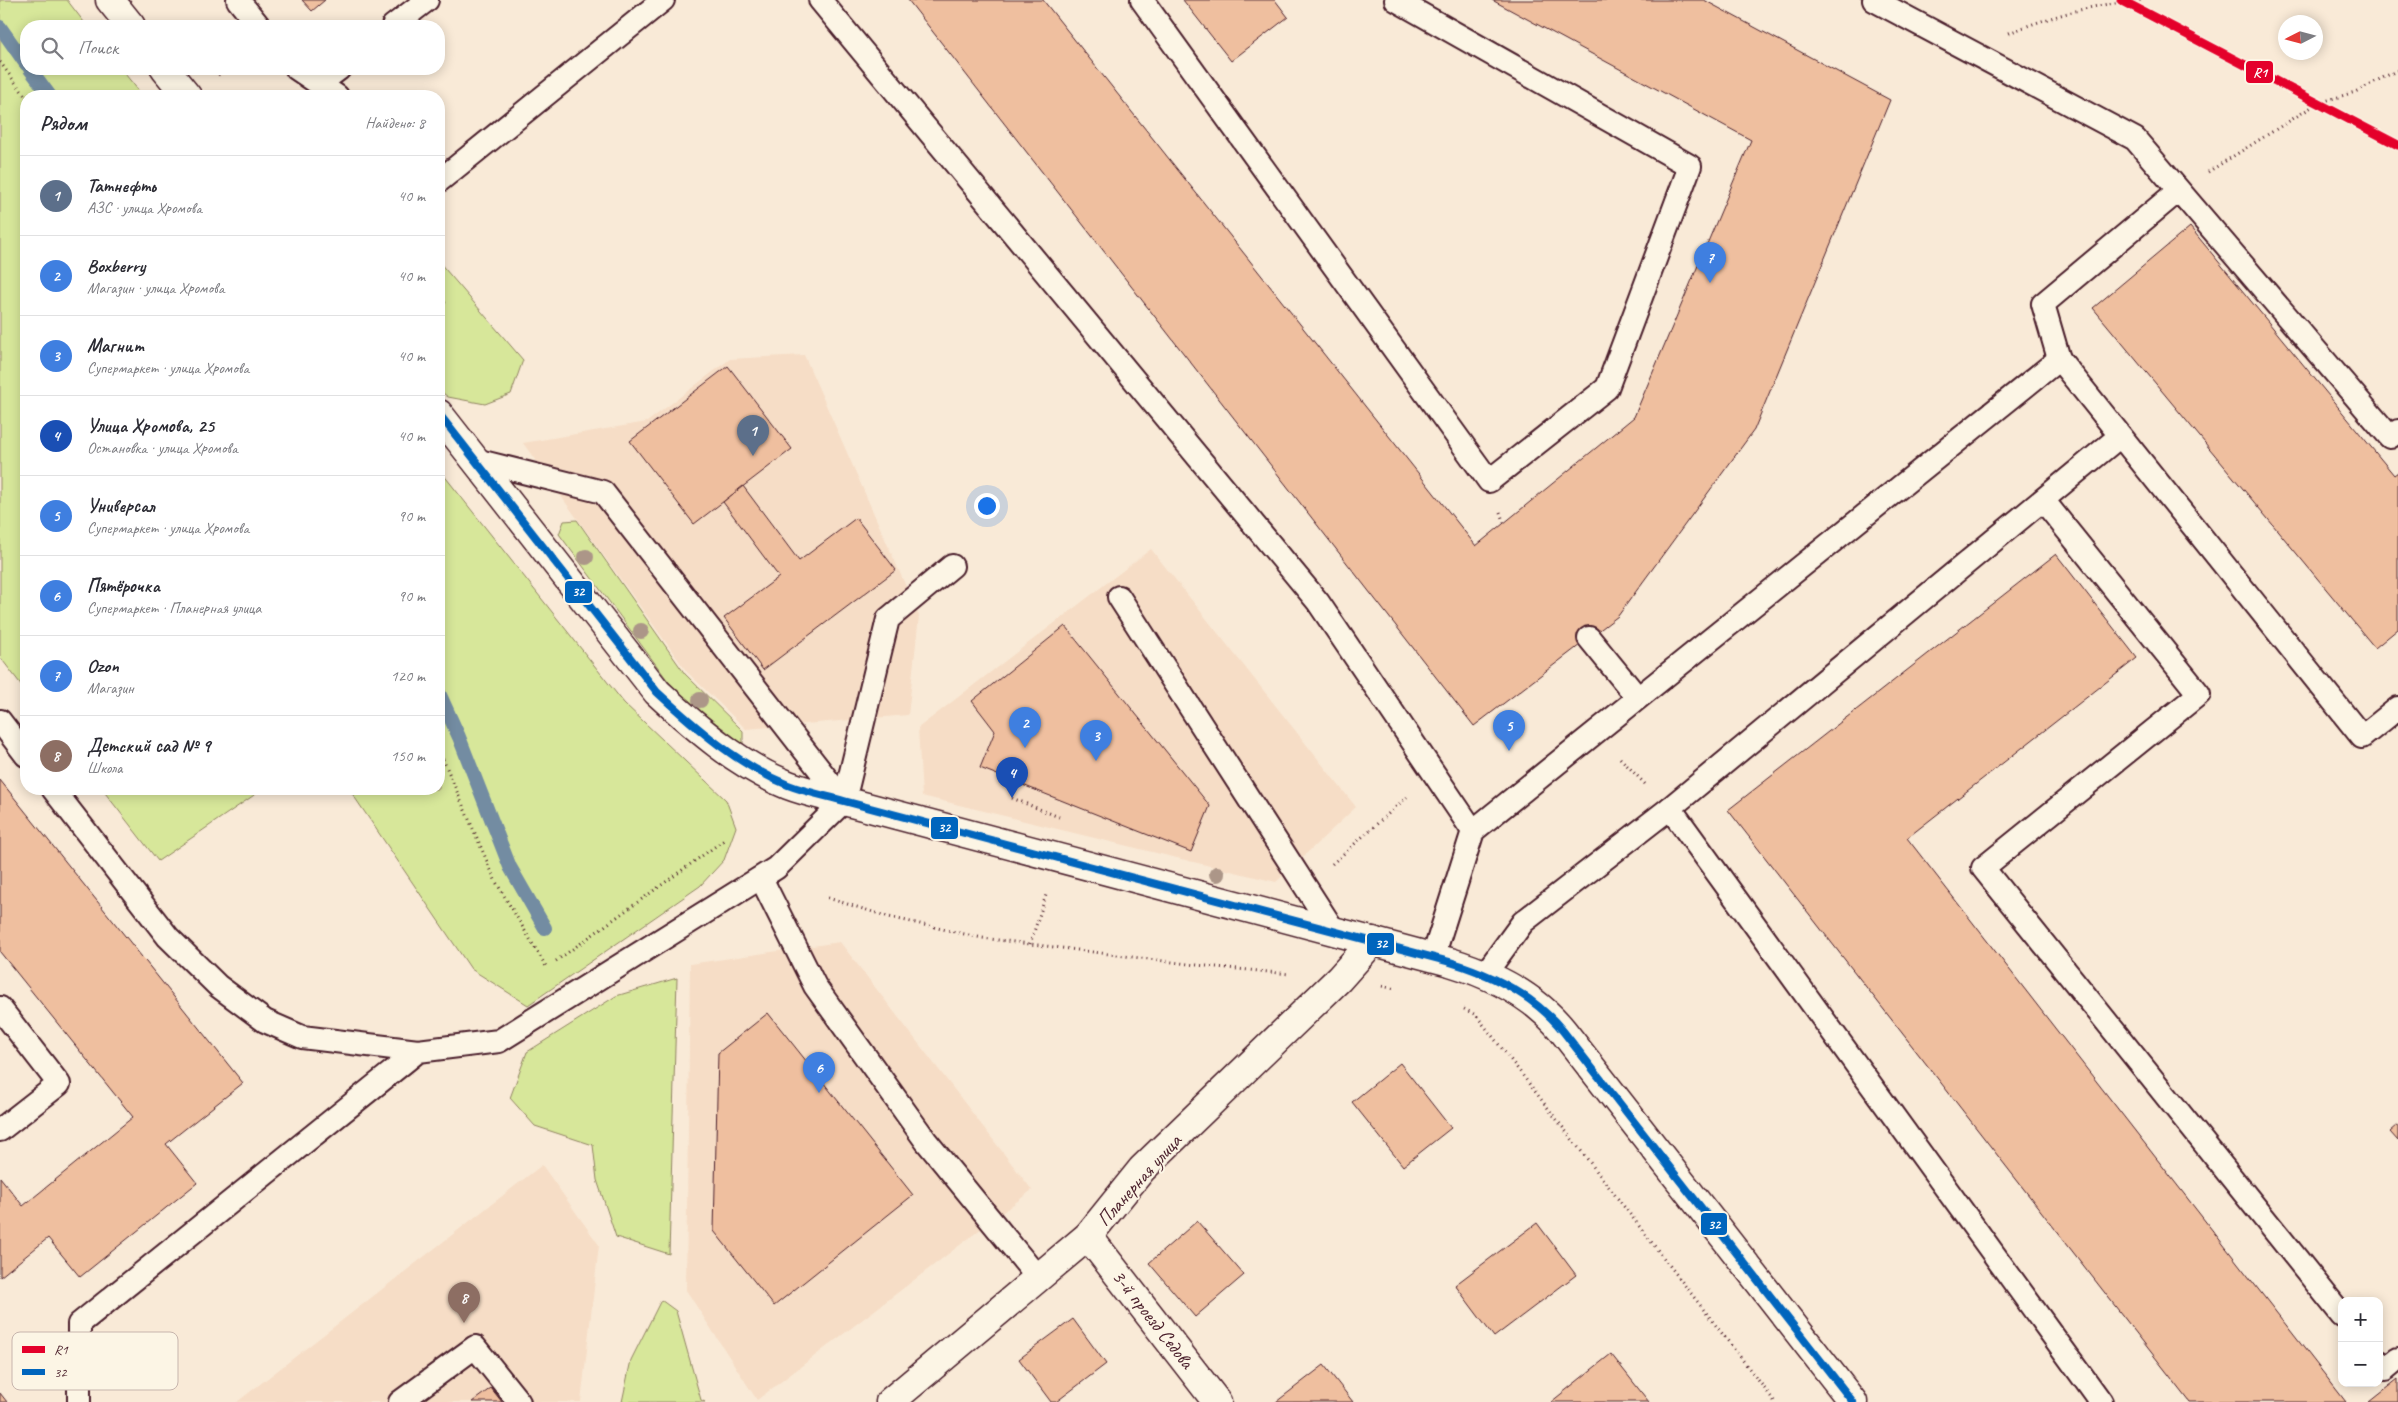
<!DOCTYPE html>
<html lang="ru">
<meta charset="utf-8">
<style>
body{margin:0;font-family:Caveat,sans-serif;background:#f7f7f7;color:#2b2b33}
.controls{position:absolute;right:15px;bottom:15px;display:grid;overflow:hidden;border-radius:10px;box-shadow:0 2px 12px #0003}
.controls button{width:45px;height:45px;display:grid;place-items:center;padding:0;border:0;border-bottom:1px solid #e1e1e2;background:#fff;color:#2b2b33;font:25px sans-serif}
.compass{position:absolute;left:2278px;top:15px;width:45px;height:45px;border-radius:50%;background:#fff;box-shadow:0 2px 12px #0003;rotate:264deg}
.you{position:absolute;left:986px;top:505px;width:18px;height:18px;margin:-12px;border:4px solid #fff;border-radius:50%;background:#1a73e8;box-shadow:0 0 0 8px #1a73e833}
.badge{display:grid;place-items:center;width:32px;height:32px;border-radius:50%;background:#0f766e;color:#fff;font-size:16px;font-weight:700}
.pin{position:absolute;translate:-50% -41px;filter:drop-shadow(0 1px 2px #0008)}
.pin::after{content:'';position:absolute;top:26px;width:18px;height:15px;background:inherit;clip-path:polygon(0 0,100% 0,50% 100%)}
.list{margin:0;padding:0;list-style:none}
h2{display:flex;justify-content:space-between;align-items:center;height:65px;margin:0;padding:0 20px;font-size:21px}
h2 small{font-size:16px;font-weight:400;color:#7c7c81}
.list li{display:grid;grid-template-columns:32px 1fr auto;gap:15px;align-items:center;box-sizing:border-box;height:80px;padding:0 20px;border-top:1px solid #e1e1e2}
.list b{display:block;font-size:19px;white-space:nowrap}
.list p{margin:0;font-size:16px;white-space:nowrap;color:#7c7c81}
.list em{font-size:16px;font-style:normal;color:#7c7c81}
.icon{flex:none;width:28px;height:28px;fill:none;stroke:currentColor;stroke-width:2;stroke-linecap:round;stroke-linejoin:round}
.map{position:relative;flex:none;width:2398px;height:1402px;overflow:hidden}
.search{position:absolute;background:#fff;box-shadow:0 2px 12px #0003;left:20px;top:20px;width:425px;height:55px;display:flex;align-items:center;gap:12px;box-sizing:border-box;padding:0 18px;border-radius:20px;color:#7c7c81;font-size:19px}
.panel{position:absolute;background:#fff;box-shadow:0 2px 12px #0003;left:20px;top:90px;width:425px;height:705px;border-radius:20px}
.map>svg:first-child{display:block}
.built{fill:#f6ddc6}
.green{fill:#d7e79a;stroke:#908362}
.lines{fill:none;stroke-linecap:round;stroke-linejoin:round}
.stream{stroke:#738ca2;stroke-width:14}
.building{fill:#efbf9f;stroke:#4a1f2b}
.service-casing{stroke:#4a1f2b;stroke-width:26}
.minor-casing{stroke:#4a1f2b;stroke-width:31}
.secondary-casing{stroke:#4a1f2b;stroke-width:31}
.path{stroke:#4a1f2b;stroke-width:3;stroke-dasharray:1 4;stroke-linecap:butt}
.service{stroke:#fcf5e5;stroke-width:22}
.minor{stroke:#fcf5e5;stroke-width:28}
.secondary{stroke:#fcf5e5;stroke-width:28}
.bus-1-casing{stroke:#fcf5e5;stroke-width:11}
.bus-1{stroke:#0065bd;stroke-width:8}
.rail-1-casing{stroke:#fcf5e5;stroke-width:12}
.rail-1{stroke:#e4002b;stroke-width:9}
.tree{fill:#ac9688}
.labels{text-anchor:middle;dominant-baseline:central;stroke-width:4;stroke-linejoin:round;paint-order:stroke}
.street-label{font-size:20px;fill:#4a1f2b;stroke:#fcf5e5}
.key{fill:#fcf5e5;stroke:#c7b5ad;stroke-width:1}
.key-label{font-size:14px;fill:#4a1f2b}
.line-badge{stroke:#fcf5e5;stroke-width:2}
.badge-label{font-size:14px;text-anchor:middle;font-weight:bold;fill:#fff}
</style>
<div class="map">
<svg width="2398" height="1402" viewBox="0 0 2398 1402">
<rect width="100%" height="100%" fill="#f9ead7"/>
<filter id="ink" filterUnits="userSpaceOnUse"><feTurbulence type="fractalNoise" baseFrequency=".02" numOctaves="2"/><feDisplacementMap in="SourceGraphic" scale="10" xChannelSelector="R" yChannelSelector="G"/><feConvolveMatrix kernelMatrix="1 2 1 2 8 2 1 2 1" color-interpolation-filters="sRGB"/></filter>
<g filter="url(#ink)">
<g class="built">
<polygon points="804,355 919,616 908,715 746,729 687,672 523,443 647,422 730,359"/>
<polygon points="1151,549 1356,807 1276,882 922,796 918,728"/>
<polygon points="840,942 1032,1190 757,1400 686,1290 690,964"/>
<polygon points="542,1165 599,1245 581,1402 237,1402"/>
</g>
<g class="green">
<polygon points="0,0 67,0 87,26 26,26 26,69 121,69 143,96 26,96 26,691 0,657"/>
<polygon points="439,262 523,360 511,394 485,404 448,397 439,390 439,346 441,344 439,314 446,302 439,297"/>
<polygon points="439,469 624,703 726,800 736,827 724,860 700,886 528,1005 471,969 349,789 439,789"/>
<polygon points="577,520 685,674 743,731 743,744 677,693 559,534 564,521"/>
<polygon points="102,789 263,789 158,861"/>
<polygon points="677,978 669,1254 616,1237 597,1180 593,1145 535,1126 510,1098 527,1052 616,996"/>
<polygon points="661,1300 676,1311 701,1400 705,1402 622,1402 631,1360"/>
</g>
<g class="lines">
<g class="stream">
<polyline points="0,27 26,64"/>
<polyline points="30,69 50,96"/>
<polyline points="439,693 459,737 510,867 545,928"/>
</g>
</g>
<g class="building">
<polygon points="302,0 325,0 312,11"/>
<polygon points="908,0 1043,0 1476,546 1634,417 1751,140 1492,0 1704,0 1890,100 1754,430 1618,616 1474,726"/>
<polygon points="1183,0 1275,0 1288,17 1231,61"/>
<polygon points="2190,227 2394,475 2398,472 2398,629 2375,648 2093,308"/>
<polygon points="728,366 792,449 694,524 630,441"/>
<polygon points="743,486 799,561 856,518 896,570 763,670 724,618 779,577 723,502"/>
<polygon points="2056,554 2137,658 1907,838 2346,1402 2190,1402 1728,810"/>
<polygon points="1065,626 1210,806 1191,852 980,768 995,731 972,701"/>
<polygon points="0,780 243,1083 166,1144 197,1183 80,1277 48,1238 0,1277 0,1177 23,1206 133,1117 0,952"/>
<polygon points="768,1013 913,1195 774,1306 714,1231 718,1053"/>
<polygon points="1400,1063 1451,1128 1403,1166 1352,1102"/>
<polygon points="2398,1125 2398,1141 2390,1132"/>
<polygon points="1197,1221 1244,1275 1195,1317 1149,1263"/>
<polygon points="1537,1223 1576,1275 1494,1337 1455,1285"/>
<polygon points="1073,1319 1106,1364 1056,1402 1051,1402 1019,1359"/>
<polygon points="1611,1354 1649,1402 1551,1402"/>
<polygon points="1324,1365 1353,1402 1276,1402"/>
<polygon points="2398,1379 2398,1402 2369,1402"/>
<polygon points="491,1388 502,1402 472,1402"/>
<polygon points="0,1393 7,1402 0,1402"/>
</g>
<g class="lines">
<g class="service-casing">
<g id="service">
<polyline points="238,0 259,26"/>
<polyline points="820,0 1318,602 1473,831"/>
<polyline points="1142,0 1489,481 1607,388 1690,166 1396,0"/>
<polyline points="1874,0 2135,139 2390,437 2398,431"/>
<polyline points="393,26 427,0"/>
<polyline points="297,69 337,96"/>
<polyline points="319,84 339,69"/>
<polyline points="439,181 663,0"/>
<polyline points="2059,359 2043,304 2178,191"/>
<polyline points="475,460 603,492 844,801"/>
<polyline points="2043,500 2199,694 1983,868 2342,1315"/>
<polyline points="1119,597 1334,931"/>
<polyline points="1589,638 1637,697"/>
<polyline points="0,721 26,755"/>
<polyline points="53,789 168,937 218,986 265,1021 302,1037 418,1051"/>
<polyline points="1670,808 2101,1402"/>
<polyline points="761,878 815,986 926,1141 1038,1278"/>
<polyline points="1433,957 1473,831 2059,359 2362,737 2398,708"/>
<polyline points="1485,974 1523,922 1670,808 2120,436"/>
<polyline points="0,1008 59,1084 0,1130"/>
<polyline points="2379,1362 2386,1369 2398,1359"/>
<polyline points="79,1402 79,1324 418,1051 499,1041 776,868 844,801 888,619 952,566"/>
<polyline points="400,1402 475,1347 519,1402"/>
</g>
</g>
<g class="minor-casing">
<g id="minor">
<polyline points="1088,1236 1217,1402"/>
<polyline points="890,1402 1088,1236 1142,1169 1339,979 1373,941"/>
</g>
</g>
<g class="secondary-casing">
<g id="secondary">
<polyline points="110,0 131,26"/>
<polyline points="165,69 187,96"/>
<path d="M439,414L657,692C696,728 738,765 788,785C806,792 826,796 844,801L1450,962C1493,975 1534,995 1563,1031L1853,1402"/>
</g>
</g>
<g class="path">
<path d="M2009,33C2051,16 2097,3 2143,0"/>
<polyline points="0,62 26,97"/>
<polyline points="218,75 226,69"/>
<polyline points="2208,172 2318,103 2355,92 2398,70"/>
<polyline points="1500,512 1504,524"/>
<polyline points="439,750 496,882 547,968"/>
<polyline points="1620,758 1645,784"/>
<polyline points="1012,798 1059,817"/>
<polyline points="1332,864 1407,797"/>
<polyline points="828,898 889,917 982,938 1196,965 1290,974"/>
<polyline points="1030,944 1047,892"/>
<polyline points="556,961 724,840"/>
<polyline points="1382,986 1396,989"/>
<polyline points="1464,1009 1476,1015 1775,1402"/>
</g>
<use href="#service" class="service"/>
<use href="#minor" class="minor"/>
<use href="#secondary" class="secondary"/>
<g class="bus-1-casing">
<path id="bus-1" d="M439,414L657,692C696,728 738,765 788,785C806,792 826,796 844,801L1450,962C1493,975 1534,995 1563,1031L1853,1402"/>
</g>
<use href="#bus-1" class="bus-1"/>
<g class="rail-1-casing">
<polyline id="rail-1" points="2121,0 2398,145"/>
</g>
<use href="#rail-1" class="rail-1"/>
</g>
<g class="tree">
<circle cx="586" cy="557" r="8"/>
<circle cx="641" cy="631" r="8"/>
<circle cx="700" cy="700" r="8"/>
<circle cx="1217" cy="874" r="8"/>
</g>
</g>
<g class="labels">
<g class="street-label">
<text transform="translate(1139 1180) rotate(-48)">Планерная улица</text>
<text transform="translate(1153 1319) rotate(52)">3-й проезд Седова</text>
</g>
</g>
<rect x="12" y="1332" width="166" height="58" rx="8" class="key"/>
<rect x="22" y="1346" width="23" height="7" fill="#e4002b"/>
<rect x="22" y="1369" width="23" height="6" fill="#0065bd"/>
<g class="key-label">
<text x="54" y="1354">R1</text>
<text x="54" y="1377">32</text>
</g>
<g class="line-badge">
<rect x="2245" y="60" width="29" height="24" rx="5" fill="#e4002b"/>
<rect x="564" y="580" width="29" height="24" rx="5" fill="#0065bd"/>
<rect x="930" y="816" width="29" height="24" rx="5" fill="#0065bd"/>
<rect x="1366" y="932" width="29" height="24" rx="5" fill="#0065bd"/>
<rect x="1700" y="1212" width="28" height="24" rx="5" fill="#0065bd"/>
</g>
<g class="badge-label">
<text x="2260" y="77">R1</text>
<text x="578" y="596">32</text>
<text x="944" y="832">32</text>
<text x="1381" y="948">32</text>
<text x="1714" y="1229">32</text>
</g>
</svg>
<div class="controls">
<button>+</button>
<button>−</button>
</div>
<svg class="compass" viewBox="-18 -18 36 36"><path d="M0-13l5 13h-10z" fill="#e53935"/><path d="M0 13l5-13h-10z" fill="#7c7c81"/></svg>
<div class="you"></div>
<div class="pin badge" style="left:753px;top:456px;background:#5c6f8a">1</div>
<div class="pin badge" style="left:1025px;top:748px;background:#3f7fe0">2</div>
<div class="pin badge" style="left:1096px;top:761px;background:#3f7fe0">3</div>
<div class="pin badge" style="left:1012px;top:798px;background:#1a4fb4">4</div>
<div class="pin badge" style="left:1509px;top:751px;background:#3f7fe0">5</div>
<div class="pin badge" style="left:819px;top:1093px;background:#3f7fe0">6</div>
<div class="pin badge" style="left:1710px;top:283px;background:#3f7fe0">7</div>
<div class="pin badge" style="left:464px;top:1323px;background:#8d6e63">8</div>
<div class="search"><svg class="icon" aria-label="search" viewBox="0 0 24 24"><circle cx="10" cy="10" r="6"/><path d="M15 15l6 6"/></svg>Поиск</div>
<section class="panel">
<h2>Рядом<small>Найдено: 8</small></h2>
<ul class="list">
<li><span class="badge" style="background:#5c6f8a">1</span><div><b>Татнефть</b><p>АЗС · улица Хромова</p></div><em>40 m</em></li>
<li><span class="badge" style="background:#3f7fe0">2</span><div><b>Boxberry</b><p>Магазин · улица Хромова</p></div><em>40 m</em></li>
<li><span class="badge" style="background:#3f7fe0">3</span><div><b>Магнит</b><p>Супермаркет · улица Хромова</p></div><em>40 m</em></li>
<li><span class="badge" style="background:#1a4fb4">4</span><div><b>Улица Хромова, 25</b><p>Остановка · улица Хромова</p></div><em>40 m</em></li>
<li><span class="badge" style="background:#3f7fe0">5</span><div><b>Универсал</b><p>Супермаркет · улица Хромова</p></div><em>90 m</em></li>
<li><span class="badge" style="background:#3f7fe0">6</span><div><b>Пятёрочка</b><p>Супермаркет · Планерная улица</p></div><em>90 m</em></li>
<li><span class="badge" style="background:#3f7fe0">7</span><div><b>Ozon</b><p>Магазин</p></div><em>120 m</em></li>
<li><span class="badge" style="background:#8d6e63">8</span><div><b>Детский сад № 9</b><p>Школа</p></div><em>150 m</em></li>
</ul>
</section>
</div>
